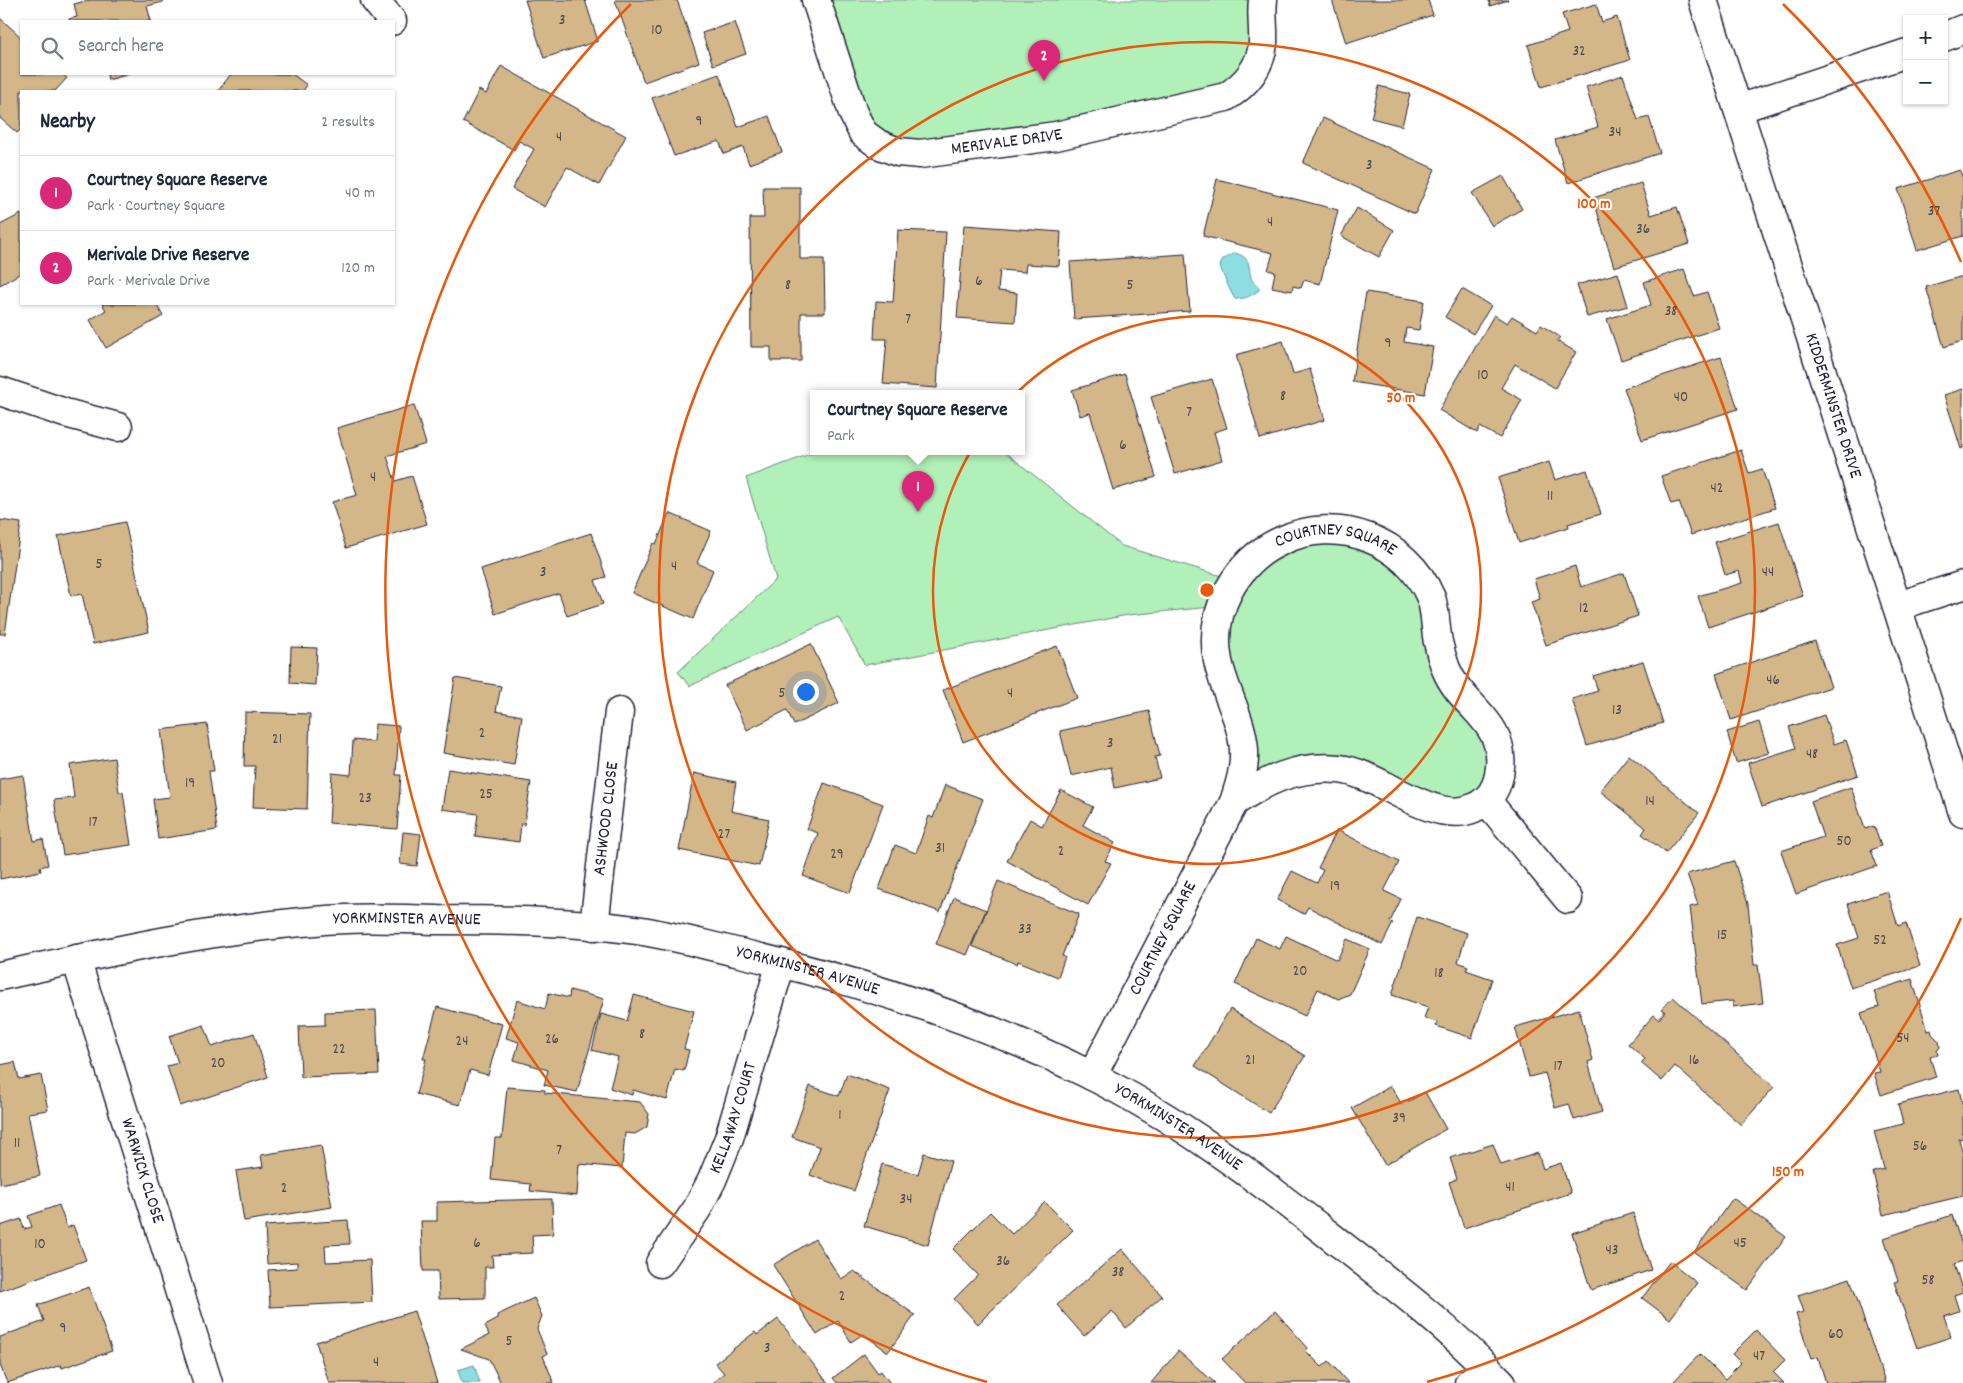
<!DOCTYPE html>
<meta charset="utf-8">
<style>
body{margin:0;font-family:Dekko,sans-serif;background:#f6f6f7;color:#1f2937}
.controls{position:absolute;right:15px;top:15px;display:grid;overflow:hidden;border-radius:0px;box-shadow:0 1px 4px #0004}
.controls button{width:45px;height:45px;display:grid;place-items:center;padding:0;border:0;border-bottom:1px solid #e0e1e3;background:#fff;color:#1f2937;font:25px sans-serif}
.you{position:absolute;left:805px;top:691px;width:18px;height:18px;margin:-12px;border:4px solid #fff;border-radius:50%;background:#1a73e8;box-shadow:0 0 0 8px #1a73e833}
.badge{display:grid;place-items:center;width:32px;height:32px;border-radius:50%;background:#db2777;color:#fff;font-size:16px;font-weight:700}
.pin{position:absolute;translate:-50% -41px;filter:drop-shadow(0 1px 2px #0008)}
.pin::after{content:'';position:absolute;top:26px;width:18px;height:15px;background:inherit;clip-path:polygon(0 0,100% 0,50% 100%)}
.popup{position:absolute;left:810px;top:390px;width:215px;height:65px;box-sizing:border-box;display:grid;place-content:center;border-radius:0px;background:#fff;filter:drop-shadow(0 1px 4px #0005);font-size:16px;white-space:nowrap;color:#747a83}
.popup b{font-size:19px;color:#1f2937}
.popup::after{content:'';position:absolute;left:50%;top:100%;margin-left:-10px;border:10px solid transparent;border-top-color:#fff}
.list{margin:0;padding:0;list-style:none}
h2{display:flex;justify-content:space-between;align-items:center;height:65px;margin:0;padding:0 20px;font-size:21px}
h2 small{font-size:16px;font-weight:400;color:#747a83}
.list li{display:grid;grid-template-columns:32px 1fr auto;gap:15px;align-items:center;box-sizing:border-box;height:75px;padding:0 20px;border-top:1px solid #e0e1e3}
.list b{display:block;font-size:19px;white-space:nowrap}
.list p{margin:0;font-size:16px;white-space:nowrap;color:#747a83}
.list em{font-size:16px;font-style:normal;color:#747a83}
.icon{flex:none;width:28px;height:28px;fill:none;stroke:currentColor;stroke-width:2;stroke-linecap:round;stroke-linejoin:round}
.map{position:relative;flex:none;width:1963px;height:1383px;overflow:hidden}
.search{position:absolute;background:#fff;box-shadow:0 1px 4px #0004;left:20px;top:20px;width:375px;height:55px;display:flex;align-items:center;gap:12px;box-sizing:border-box;padding:0 18px;border-radius:0px;color:#747a83;font-size:19px}
.panel{position:absolute;background:#fff;box-shadow:0 1px 4px #0004;left:20px;top:90px;width:375px;height:215px;border-radius:0px}
.map>svg:first-child{display:block}
.green{fill:#b1f0b8;stroke:#6a897a}
.water{fill:#8cdee3;stroke:#6293a0}
.building{fill:#d3b788;stroke:#22223b}
.lines{fill:none;stroke-linecap:round;stroke-linejoin:round}
.minor-casing{stroke:#22223b;stroke-width:31}
.minor{stroke:#fff;stroke-width:28}
.ring{fill:none;stroke:#e8590c;stroke-width:2.5}
.labels{text-anchor:middle;dominant-baseline:central;stroke-width:4;stroke-linejoin:round;paint-order:stroke}
.number-label{font-size:15px;fill:#4e474e}
.street-label{font-size:18px;fill:#22223b;stroke:#fff}
.centre{fill:#e8590c;stroke:#fff;stroke-width:2.5}
.ring-label{font-size:15px;text-anchor:middle;font-weight:bold;fill:#e8590c;stroke:#fff;stroke-width:4;stroke-linejoin:round;paint-order:stroke}
</style>
<div class="map">
<svg width="1963" height="1383" viewBox="0 0 1963 1383">
<rect width="100%" height="100%" fill="#fff"/>
<filter id="ink" filterUnits="userSpaceOnUse"><feTurbulence type="fractalNoise" baseFrequency=".02" numOctaves="2"/><feDisplacementMap in="SourceGraphic" scale="10" xChannelSelector="R" yChannelSelector="G"/><feConvolveMatrix kernelMatrix="1 2 1 2 8 2 1 2 1" color-interpolation-filters="sRGB"/></filter>
<g filter="url(#ink)">
<g class="green">
<polygon points="816,0 1250,0 1251,75 1056,136 878,144"/>
<polygon points="818,451 1004,451 1122,546 1235,580 1298,534 1399,554 1438,642 1498,742 1472,809 1340,769 1234,802 1222,606 1128,615 865,665 838,617 690,686 678,672 776,579 746,478"/>
</g>
<g class="water">
<path d="M1235,253C1252,258 1248,266 1251,278C1252,281 1256,285 1259,287V290C1252,296 1244,299 1235,299C1232,295 1221,271 1220,266L1223,259Z"/>
<polygon points="474,1365 480,1383 462,1383 458,1370"/>
</g>
<g class="building">
<polygon points="89,0 162,0 163,2 147,6 151,21 69,21 69,19 77,17 74,4"/>
<polygon points="525,0 585,0 598,41 544,58"/>
<polygon points="615,0 677,0 699,62 644,82"/>
<polygon points="1332,0 1428,0 1433,15 1346,43"/>
<polygon points="1489,0 1508,0 1490,6"/>
<polygon points="1596,4 1602,22 1617,17 1630,60 1541,87 1528,45 1568,32 1562,14"/>
<polygon points="0,18 21,37 21,74 62,74 67,78 55,91 21,91 21,129 17,133 0,118"/>
<polygon points="735,22 746,54 713,65 702,33"/>
<polygon points="501,66 626,136 599,185 567,167 545,207 512,189 534,149 519,141 514,150 463,122 479,90 486,94"/>
<polygon points="107,74 130,74 108,80"/>
<polygon points="231,74 292,74 307,85 303,91 218,91"/>
<polygon points="719,74 738,127 769,116 782,152 749,164 743,147 724,154 719,141 674,156 652,98"/>
<polygon points="1623,75 1638,120 1649,117 1660,153 1568,183 1555,140 1598,127 1586,87"/>
<polygon points="1379,86 1410,94 1402,126 1371,118"/>
<polygon points="1323,118 1435,169 1415,214 1303,163"/>
<polygon points="1960,170 1963,179 1963,236 1917,250 1898,189"/>
<polygon points="1503,176 1522,209 1492,226 1472,193"/>
<polygon points="1217,179 1338,210 1320,284 1304,280 1301,288 1293,286 1292,291 1272,287 1275,272 1268,270 1273,253 1203,236"/>
<polygon points="1641,183 1651,215 1677,207 1689,244 1614,267 1593,198"/>
<polygon points="763,187 800,187 800,259 824,259 825,313 801,313 801,361 771,361 771,347 751,347 750,218 764,218"/>
<polygon points="1357,208 1394,230 1379,257 1341,236"/>
<polygon points="21,214 21,273 0,285 0,225"/>
<polygon points="964,225 1061,232 1059,266 1026,264 1025,272 1000,270 998,291 1017,293 1015,322 957,318"/>
<polygon points="898,230 946,232 937,388 883,384 887,339 874,339 876,301 893,302"/>
<polygon points="1185,254 1190,311 1074,319 1070,262"/>
<polygon points="1684,269 1694,296 1707,292 1719,328 1621,360 1607,319 1651,305 1644,282"/>
<polygon points="1618,273 1628,306 1587,317 1577,285"/>
<polygon points="1963,276 1963,341 1944,347 1926,287"/>
<polygon points="1462,289 1491,306 1473,334 1445,317"/>
<polygon points="1366,292 1424,301 1419,330 1406,328 1404,342 1433,347 1425,394 1352,382"/>
<polygon points="102,304 156,304 163,316 106,348 90,320 106,310"/>
<polygon points="1494,315 1507,323 1512,316 1537,331 1541,325 1560,337 1557,341 1576,352 1555,388 1515,364 1501,388 1522,400 1500,438 1480,427 1477,433 1439,410"/>
<polygon points="1283,341 1293,374 1310,369 1325,420 1260,439 1236,355"/>
<polygon points="1721,357 1738,409 1642,440 1624,388"/>
<polygon points="1125,374 1156,477 1113,490 1090,413 1080,416 1072,390"/>
<polygon points="1212,379 1227,428 1214,432 1222,460 1175,474 1151,397"/>
<polygon points="1963,389 1963,448 1961,449 1944,395"/>
<polygon points="414,405 426,444 387,456 395,481 412,476 427,524 346,548 332,502 357,495 337,428"/>
<polygon points="1741,450 1749,473 1762,469 1775,508 1691,535 1679,502 1671,504 1661,476"/>
<polygon points="1549,462 1555,480 1587,470 1601,514 1568,524 1569,527 1519,543 1498,478"/>
<polygon points="669,513 711,531 697,563 713,570 693,619 632,593 653,543 656,544"/>
<polygon points="0,520 21,523 5,634 0,634"/>
<polygon points="125,522 149,632 93,644 82,594 71,596 58,536"/>
<polygon points="1779,522 1803,596 1708,627 1698,596 1742,583 1739,571 1725,575 1715,542"/>
<polygon points="591,533 606,577 595,580 603,604 567,616 559,593 495,614 481,569"/>
<polygon points="1575,566 1581,587 1624,573 1638,616 1546,645 1531,602 1540,599 1534,579"/>
<polygon points="1815,641 1831,687 1731,720 1716,674"/>
<polygon points="811,644 839,703 794,725 787,710 747,730 725,685"/>
<polygon points="1057,646 1077,698 963,742 943,690"/>
<polygon points="291,647 317,648 315,685 290,683"/>
<polygon points="1643,661 1663,723 1587,746 1572,699 1598,691 1593,676"/>
<polygon points="455,678 501,686 496,711 522,716 514,765 443,753"/>
<polygon points="1149,711 1160,756 1155,757 1160,778 1115,788 1111,767 1071,776 1060,731"/>
<polygon points="245,712 310,714 307,809 253,807 255,766 244,766"/>
<polygon points="1824,715 1834,744 1846,740 1858,775 1762,807 1748,763 1796,748 1789,727"/>
<polygon points="1759,722 1769,753 1736,763 1727,732"/>
<polygon points="207,724 214,771 209,771 217,830 158,839 153,799 170,797 161,730"/>
<polygon points="375,724 399,726 396,775 401,775 397,829 329,823 332,773 351,775 353,740 374,742"/>
<polygon points="1629,755 1699,813 1666,853 1642,834 1646,828 1600,791"/>
<polygon points="114,758 119,792 123,792 131,845 63,855 54,800 74,798 70,765"/>
<polygon points="448,769 531,782 524,825 521,824 519,842 475,836 478,814 442,809"/>
<polygon points="694,773 736,782 731,811 769,819 759,866 679,850"/>
<polygon points="23,775 34,841 43,839 48,865 40,867 41,871 0,879 0,779"/>
<polygon points="824,783 883,804 850,893 803,876 818,833 807,829"/>
<polygon points="945,785 983,799 940,912 879,889 895,845 916,853 929,816 933,818"/>
<polygon points="1851,787 1865,829 1874,826 1881,846 1871,850 1877,866 1796,894 1781,851 1823,837 1811,801"/>
<polygon points="1061,790 1093,807 1083,825 1115,843 1105,861 1111,863 1088,905 1007,861 1030,819 1042,826"/>
<polygon points="1337,830 1399,862 1384,891 1401,899 1390,922 1393,923 1382,945 1308,907 1304,914 1277,900 1292,871 1317,883 1323,870 1318,868"/>
<polygon points="403,832 421,834 417,866 400,864"/>
<polygon points="1734,861 1748,904 1754,965 1758,965 1763,1003 1733,1007 1733,1001 1702,1004 1690,907 1698,905 1687,874"/>
<polygon points="998,881 1079,914 1062,956 1065,957 1058,977 1018,961 1017,964 972,946"/>
<polygon points="1887,891 1898,926 1906,923 1920,966 1851,988 1837,945 1859,938 1848,904"/>
<polygon points="954,897 986,910 967,955 936,944"/>
<polygon points="1417,917 1467,933 1458,962 1468,966 1466,970 1492,979 1472,1038 1436,1026 1437,1022 1424,1018 1428,1007 1392,995"/>
<polygon points="1286,936 1337,960 1347,939 1370,949 1350,994 1338,999 1318,989 1305,1016 1235,984 1256,938 1280,949"/>
<polygon points="1912,979 1928,1031 1931,1030 1932,1034 1939,1041 1940,1047 1937,1051 1938,1055 1930,1057 1936,1077 1881,1095 1874,1073 1880,1072 1861,1013 1879,1007 1874,991"/>
<polygon points="570,990 604,999 577,1092 544,1085 548,1070 514,1060 519,1042 506,1038 517,1000 545,1009 549,993 569,998"/>
<polygon points="634,995 694,1011 684,1049 689,1050 684,1071 675,1069 667,1100 633,1090 632,1095 610,1088 618,1057 592,1050 601,1014 627,1021"/>
<polygon points="1673,997 1774,1087 1741,1125 1675,1066 1662,1081 1641,1063 1645,1059 1628,1044 1654,1015 1659,1019 1665,1011 1662,1009"/>
<polygon points="437,1007 502,1024 488,1075 470,1070 460,1105 416,1094 426,1059 423,1059"/>
<polygon points="1230,1009 1305,1056 1269,1113 1195,1066"/>
<polygon points="1579,1009 1593,1060 1588,1062 1602,1112 1574,1120 1569,1104 1555,1108 1545,1073 1529,1077 1515,1027"/>
<polygon points="376,1010 379,1074 301,1077 299,1026 325,1025 325,1012"/>
<polygon points="204,1025 212,1047 254,1033 268,1077 180,1106 167,1066 178,1063 169,1036"/>
<polygon points="15,1062 19,1079 41,1075 48,1110 28,1113 40,1176 0,1184 0,1065"/>
<polygon points="847,1074 890,1090 854,1191 810,1175 820,1147 792,1137 810,1086 839,1096"/>
<polygon points="1391,1086 1402,1105 1425,1092 1446,1129 1385,1165 1352,1108"/>
<polygon points="507,1087 545,1090 545,1093 640,1102 649,1114 647,1127 635,1134 625,1133 622,1168 579,1164 577,1196 530,1191 531,1184 491,1180 495,1138 502,1138"/>
<polygon points="1959,1089 1963,1107 1963,1138 1959,1139 1963,1155 1963,1196 1883,1215 1873,1172 1884,1169 1874,1131 1903,1124 1898,1104"/>
<polygon points="1493,1144 1501,1165 1538,1153 1543,1169 1561,1163 1571,1193 1464,1228 1449,1182 1457,1179 1450,1158"/>
<polygon points="321,1145 332,1207 244,1221 236,1171 263,1167 261,1155"/>
<polygon points="924,1153 951,1161 928,1245 864,1226 882,1164 918,1174"/>
<polygon points="1733,1198 1786,1237 1747,1290 1694,1252"/>
<polygon points="552,1199 553,1234 532,1235 533,1253 492,1255 493,1267 485,1267 485,1298 439,1299 438,1271 423,1271 421,1221 437,1221 437,1202"/>
<polygon points="1045,1202 1073,1230 978,1324 954,1299 978,1275 953,1249 990,1212 1012,1234"/>
<polygon points="59,1205 67,1228 73,1225 86,1260 0,1291 0,1226 21,1219 24,1229 32,1227 28,1216"/>
<polygon points="1633,1213 1651,1270 1591,1290 1572,1233"/>
<polygon points="1952,1215 1963,1248 1963,1261 1954,1264 1963,1292 1954,1295 1959,1311 1944,1316 1951,1337 1917,1348 1894,1282 1898,1281 1884,1238"/>
<polygon points="348,1220 350,1244 325,1245 326,1262 370,1260 372,1302 270,1307 268,1270 297,1268 297,1262 267,1264 265,1226"/>
<polygon points="815,1239 841,1279 854,1271 915,1315 888,1352 863,1334 851,1342 838,1321 817,1335 773,1265"/>
<polygon points="1122,1249 1162,1296 1126,1328 1112,1311 1084,1336 1057,1305"/>
<polygon points="1670,1261 1697,1283 1670,1319 1642,1298"/>
<polygon points="1850,1278 1885,1383 1826,1383 1818,1357 1811,1359 1796,1314 1804,1312 1798,1295"/>
<polygon points="89,1287 112,1351 62,1368 61,1365 7,1383 0,1365 0,1337 44,1321 38,1305"/>
<polygon points="534,1298 542,1316 537,1329 547,1354 543,1356 554,1383 501,1383 489,1359 461,1349 489,1335 485,1326 498,1319 497,1315"/>
<polygon points="414,1311 437,1383 329,1383 316,1342"/>
<polygon points="1275,1311 1308,1348 1306,1351 1322,1367 1329,1361 1348,1383 1245,1383 1222,1359"/>
<polygon points="778,1319 828,1383 712,1383 724,1373 715,1363 755,1332 757,1335"/>
<polygon points="1756,1330 1785,1360 1773,1372 1784,1383 1675,1383 1673,1382 1700,1354 1725,1379 1741,1363 1732,1354"/>
<polygon points="1178,1351 1215,1383 1151,1383"/>
<polygon points="864,1354 878,1373 881,1371 890,1383 837,1383 833,1378"/>
</g>
<g class="lines">
<g class="minor-casing">
<g id="minor">
<polyline points="375,0 392,21"/>
<path id="s1" d="M816,0L853,113L863,133L878,144L898,152L920,154L1056,136L1226,97C1245,85 1261,67 1263,43C1264,29 1261,15 1263,0"/>
<path id="s2" d="M1703,0L1963,813"/>
<polyline points="1944,37 1963,29"/>
<polyline points="1738,109 1907,53"/>
<polyline points="0,391 65,413 118,427"/>
<polyline points="1898,606 1963,585"/>
<polyline points="1486,800 1568,899"/>
<path id="s3" d="M594,926L619,712"/>
<path id="s4" d="M76,959L208,1383"/>
<path id="s5" d="M0,976C104,953 209,929 315,921C356,917 398,919 439,920C505,920 570,921 636,930C671,935 705,945 740,953C860,981 978,1019 1088,1074C1177,1118 1257,1178 1334,1239C1392,1284 1451,1329 1502,1383"/>
<path id="s6" d="M1092,1076L1234,802C1240,784 1245,768 1244,750C1242,719 1224,691 1218,661C1208,612 1236,561 1281,541C1337,514 1407,540 1431,598C1436,612 1435,628 1438,642C1440,651 1443,661 1446,669C1462,708 1505,720 1500,768C1499,779 1495,791 1487,799C1445,839 1384,773 1339,769C1298,765 1267,780 1234,802"/>
<path id="s7" d="M660,1263L697,1209L712,1180L729,1138L781,963"/>
<polyline points="1469,1383 1487,1367"/>
</g>
</g>
<use href="#minor" class="minor"/>
</g>
</g>
<g class="ring">
<circle cx="1207" cy="590" r="274"/>
<circle cx="1207" cy="590" r="548"/>
<path d="M1961 918A822 822 0 0 1 1427 1382M987 1382A822 822 0 0 1 631 4M1783 4A822 822 0 0 1 1961 262"/>
</g>
<g class="labels">
<g class="number-label">
<text x="562" y="21">3</text>
<text x="657" y="31">10</text>
<text x="1579" y="52">32</text>
<text x="699" y="122">9</text>
<text x="1615" y="133">34</text>
<text x="559" y="138">4</text>
<text x="1369" y="166">3</text>
<text x="1934" y="212">37</text>
<text x="1270" y="223">4</text>
<text x="1643" y="230">36</text>
<text x="979" y="282">6</text>
<text x="788" y="286">8</text>
<text x="1130" y="286">5</text>
<text x="1671" y="312">38</text>
<text x="908" y="320">7</text>
<text x="1388" y="344">9</text>
<text x="1483" y="376">10</text>
<text x="1283" y="397">8</text>
<text x="1681" y="398">40</text>
<text x="1189" y="413">7</text>
<text x="1123" y="446">6</text>
<text x="373" y="478">4</text>
<text x="1717" y="489">42</text>
<text x="1550" y="497">11</text>
<text x="99" y="565">5</text>
<text x="674" y="567">4</text>
<text x="543" y="573">3</text>
<text x="1768" y="573">44</text>
<text x="1584" y="609">12</text>
<text x="1773" y="681">46</text>
<text x="782" y="694">5</text>
<text x="1010" y="694">4</text>
<text x="1617" y="711">13</text>
<text x="482" y="734">2</text>
<text x="277" y="740">21</text>
<text x="1110" y="744">3</text>
<text x="1812" y="755">48</text>
<text x="190" y="784">19</text>
<text x="486" y="795">25</text>
<text x="365" y="799">23</text>
<text x="1650" y="802">14</text>
<text x="93" y="823">17</text>
<text x="724" y="835">27</text>
<text x="1844" y="842">50</text>
<text x="940" y="849">31</text>
<text x="1061" y="852">2</text>
<text x="837" y="855">29</text>
<text x="1335" y="887">19</text>
<text x="1025" y="930">33</text>
<text x="1722" y="936">15</text>
<text x="1880" y="941">52</text>
<text x="1300" y="972">20</text>
<text x="1439" y="974">18</text>
<text x="642" y="1035">8</text>
<text x="1903" y="1039">54</text>
<text x="552" y="1040">26</text>
<text x="462" y="1042">24</text>
<text x="339" y="1050">22</text>
<text x="1250" y="1061">21</text>
<text x="1694" y="1061">16</text>
<text x="218" y="1064">20</text>
<text x="1558" y="1067">17</text>
<text x="840" y="1116">1</text>
<text x="1399" y="1119">39</text>
<text x="17" y="1144">11</text>
<text x="1920" y="1147">56</text>
<text x="559" y="1151">7</text>
<text x="1510" y="1188">41</text>
<text x="284" y="1189">2</text>
<text x="906" y="1200">34</text>
<text x="477" y="1244">6</text>
<text x="1740" y="1244">45</text>
<text x="40" y="1245">10</text>
<text x="1612" y="1251">43</text>
<text x="1003" y="1262">36</text>
<text x="1118" y="1273">38</text>
<text x="1928" y="1281">58</text>
<text x="842" y="1297">2</text>
<text x="63" y="1329">9</text>
<text x="1836" y="1335">60</text>
<text x="509" y="1342">5</text>
<text x="767" y="1349">3</text>
<text x="1759" y="1357">47</text>
<text x="376" y="1363">4</text>
</g>
<g class="street-label">
<text stroke="none"><textPath href="#s1" startOffset="291">MERIVALE DRIVE</textPath></text>
<text stroke="none"><textPath href="#s2" startOffset="426">KIDDERMINSTER DRIVE</textPath></text>
<text stroke="none"><textPath href="#s6" startOffset="658">COURTNEY SQUARE</textPath></text>
<text stroke="none"><textPath href="#s3" startOffset="108">ASHWOOD CLOSE</textPath></text>
<text stroke="none"><textPath href="#s5" startOffset="412">YORKMINSTER AVENUE</textPath></text>
<text stroke="none"><textPath href="#s6" startOffset="155">COURTNEY SQUARE</textPath></text>
<text stroke="none"><textPath href="#s5" startOffset="818">YORKMINSTER AVENUE</textPath></text>
<text stroke="none"><textPath href="#s7" startOffset="164">KELLAWAY COURT</textPath></text>
<text stroke="none"><textPath href="#s5" startOffset="1222">YORKMINSTER AVENUE</textPath></text>
<text stroke="none"><textPath href="#s4" startOffset="222">WARWICK CLOSE</textPath></text>
</g>
</g>
<circle cx="1207" cy="590" r="8" class="centre"/>
<g class="ring-label">
<text x="1594" y="208">100 m</text>
<text x="1401" y="402">50 m</text>
<text x="1788" y="1176">150 m</text>
</g>
</svg>
<div class="controls">
<button>+</button>
<button>−</button>
</div>
<div class="you"></div>
<div class="pin badge" style="left:918px;top:512px">1</div>
<div class="popup"><b>Courtney Square Reserve</b>Park</div>
<div class="pin badge" style="left:1044px;top:81px">2</div>
<div class="search"><svg class="icon" aria-label="search" viewBox="0 0 24 24"><circle cx="10" cy="10" r="6"/><path d="M15 15l6 6"/></svg>Search here</div>
<section class="panel">
<h2>Nearby<small>2 results</small></h2>
<ul class="list">
<li><span class="badge">1</span><div><b>Courtney Square Reserve</b><p>Park · Courtney Square</p></div><em>40 m</em></li>
<li><span class="badge">2</span><div><b>Merivale Drive Reserve</b><p>Park · Merivale Drive</p></div><em>120 m</em></li>
</ul>
</section>
</div>
